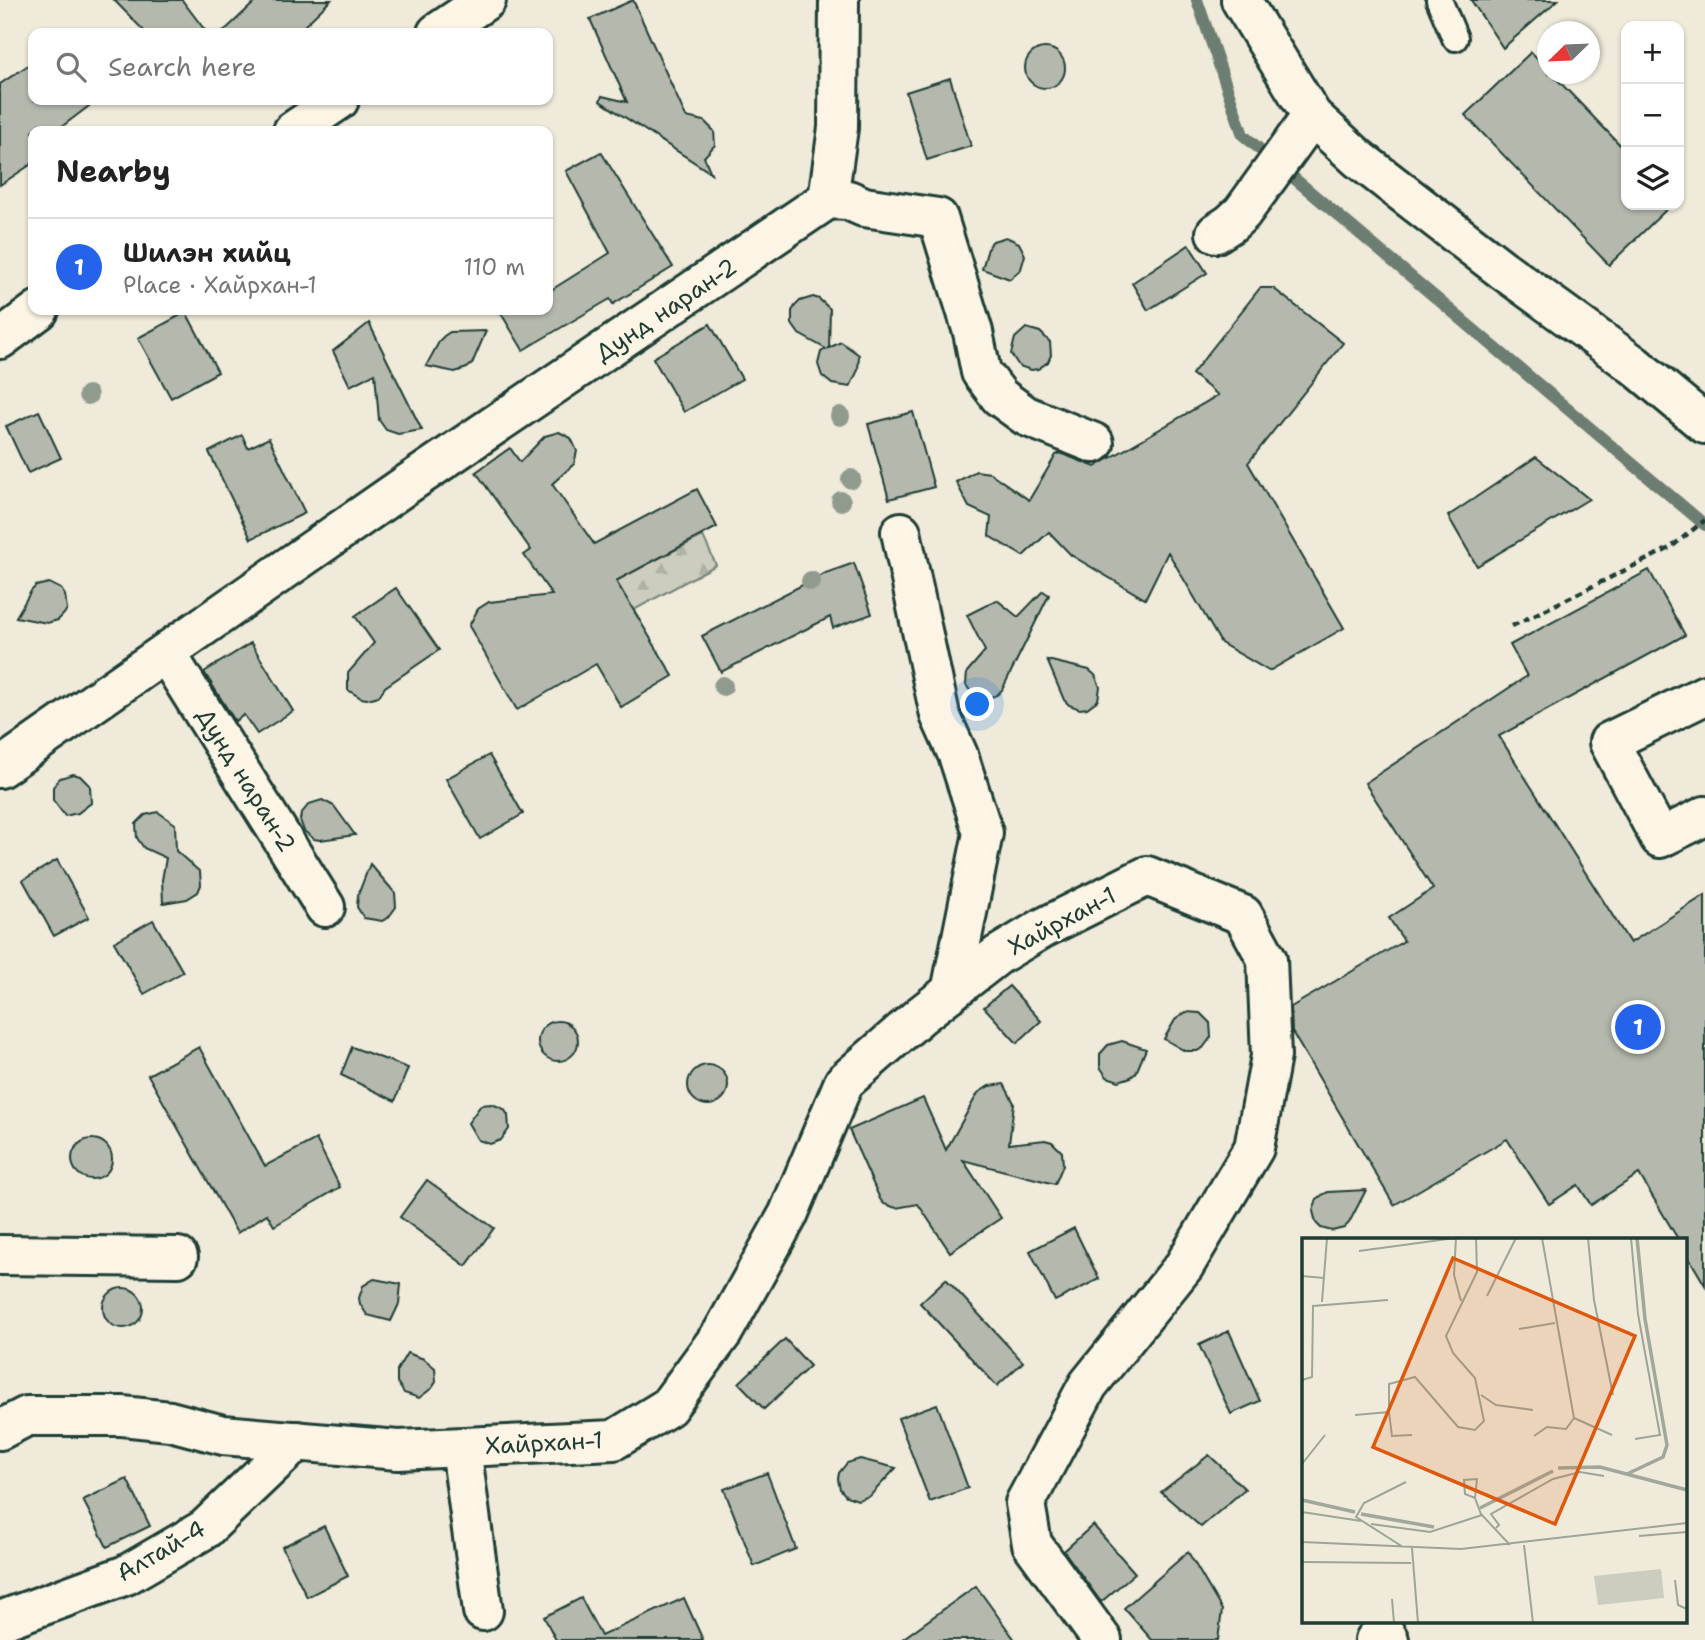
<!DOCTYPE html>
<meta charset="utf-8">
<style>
body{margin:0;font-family:"Shantell Sans",sans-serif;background:#f2f2f2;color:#222}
.controls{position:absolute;right:21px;top:21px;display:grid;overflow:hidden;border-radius:14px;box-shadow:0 2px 5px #0004}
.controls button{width:63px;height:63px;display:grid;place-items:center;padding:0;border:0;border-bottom:2px solid #e0e0e0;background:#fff;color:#222;font:35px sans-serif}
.compass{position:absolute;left:1537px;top:21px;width:63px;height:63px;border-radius:50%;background:#fff;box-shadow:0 2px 5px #0004;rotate:247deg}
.you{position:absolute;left:978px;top:705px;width:24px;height:24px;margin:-18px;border:5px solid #fff;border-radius:50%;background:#1a73e8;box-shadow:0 0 0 10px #1a73e833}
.badge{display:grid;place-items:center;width:46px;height:46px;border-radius:50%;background:#2563eb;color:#fff;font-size:23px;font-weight:700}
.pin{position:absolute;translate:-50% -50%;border:4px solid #fff;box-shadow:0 2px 7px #0006}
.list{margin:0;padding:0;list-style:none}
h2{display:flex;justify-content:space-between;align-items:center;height:91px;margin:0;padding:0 28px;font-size:30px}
h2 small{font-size:23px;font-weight:400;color:#767676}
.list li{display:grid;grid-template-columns:46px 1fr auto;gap:21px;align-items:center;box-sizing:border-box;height:98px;padding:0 28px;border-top:2px solid #e0e0e0}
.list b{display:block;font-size:26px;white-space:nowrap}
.list p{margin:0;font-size:23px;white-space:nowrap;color:#767676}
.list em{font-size:23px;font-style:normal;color:#767676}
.icon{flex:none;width:38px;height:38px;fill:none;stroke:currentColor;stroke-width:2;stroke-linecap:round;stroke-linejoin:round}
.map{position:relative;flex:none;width:1705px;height:1640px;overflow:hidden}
.search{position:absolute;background:#fff;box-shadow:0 2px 5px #0004;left:28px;top:28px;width:525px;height:77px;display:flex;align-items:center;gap:18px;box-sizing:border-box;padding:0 24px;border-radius:14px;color:#767676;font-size:26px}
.panel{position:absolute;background:#fff;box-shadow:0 2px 5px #0004;left:28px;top:126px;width:525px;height:189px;border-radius:14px}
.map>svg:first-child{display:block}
.forest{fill:url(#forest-firs);stroke:#76857a;stroke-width:2}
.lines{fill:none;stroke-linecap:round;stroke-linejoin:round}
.stream{stroke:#6c7d71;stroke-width:12}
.building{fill:#b5b9ad;stroke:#1f3d34;stroke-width:2}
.lane-casing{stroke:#1f3d34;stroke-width:30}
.street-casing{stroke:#1f3d34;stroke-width:44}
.path{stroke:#1f3d34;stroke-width:4.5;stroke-dasharray:7 5;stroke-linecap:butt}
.lane{stroke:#fcf5e5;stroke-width:24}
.street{stroke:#fcf5e5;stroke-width:38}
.tree{fill:#909b8e}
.labels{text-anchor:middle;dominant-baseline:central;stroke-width:5;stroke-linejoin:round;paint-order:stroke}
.street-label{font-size:24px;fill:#1f3d34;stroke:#fcf5e5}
.inset-river{fill:none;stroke:#9fa89a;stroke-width:3.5}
.inset-road{fill:none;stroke:#9ca598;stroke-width:2}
.view{fill:#de580e;fill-opacity:0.15;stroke:#de580e;stroke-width:3.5}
.inset-edge{fill:none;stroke:#1f3d34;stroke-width:3.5}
</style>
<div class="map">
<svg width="1705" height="1640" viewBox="0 0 1705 1640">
<defs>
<pattern id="forest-firs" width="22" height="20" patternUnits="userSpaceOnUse" patternTransform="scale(1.75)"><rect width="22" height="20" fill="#cccdbf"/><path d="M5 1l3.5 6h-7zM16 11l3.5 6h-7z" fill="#afb1a5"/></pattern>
</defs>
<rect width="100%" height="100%" fill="#efeada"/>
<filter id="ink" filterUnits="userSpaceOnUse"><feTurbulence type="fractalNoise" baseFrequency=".0143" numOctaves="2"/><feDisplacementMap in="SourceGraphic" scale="14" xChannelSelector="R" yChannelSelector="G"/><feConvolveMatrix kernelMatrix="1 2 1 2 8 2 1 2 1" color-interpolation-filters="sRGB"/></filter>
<g filter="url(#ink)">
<polygon class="forest" points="703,536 716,565 612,622 597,589"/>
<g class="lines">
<polyline class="stream" points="1197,0 1243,135 1705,525"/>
</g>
<g class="building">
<polygon points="114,0 182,0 207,33 146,33"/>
<polygon points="257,0 331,0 297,33 222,33"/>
<polygon points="633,0 686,117 704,121 714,131 715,145 704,157 711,173 600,101 602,96 627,102 590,19"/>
<polygon points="1471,0 1558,0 1503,48"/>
<circle cx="1045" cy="68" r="20"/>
<polygon points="1531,52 1548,69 1548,74 1552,74 1626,151 1626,205 1671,205 1609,265 1465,115"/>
<polygon points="33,62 33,100 97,100 56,131 33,131 33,163 0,185 0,84"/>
<polygon points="950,78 971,146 927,160 906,92"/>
<polygon points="601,152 673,267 613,304 610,299 523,350 499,310 548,310 548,292 610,253 566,171"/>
<polygon points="1006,237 1019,243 1025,255 1021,269 1010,279 982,269 989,245 993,241"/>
<polygon points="1189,245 1207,273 1148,310 1132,283"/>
<polygon points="1260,288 1273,288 1343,343 1248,463 1344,628 1269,671 1221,643 1168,552 1145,599 1071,555 1049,532 1023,556 989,536 991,517 969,507 956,482 976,471 990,473 1029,500 1056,455 1060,453 1095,467 1218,395 1192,374"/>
<polygon points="813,297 819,299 830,309 829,348 841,342 859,355 858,370 850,387 832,384 822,376 818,364 821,352 826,349 799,334 792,324 792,311 795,306 800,301"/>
<polygon points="186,312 218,372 171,398 138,338"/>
<polygon points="369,323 390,366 422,430 398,434 386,430 379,420 375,373 350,386 333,351"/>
<polygon points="710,324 742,379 684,412 653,358"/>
<polygon points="1026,328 1040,332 1050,342 1051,355 1048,362 1038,369 1031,370 1019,366 1011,354 1015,338"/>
<polygon points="486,331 472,364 467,368 455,372 426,366 440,340 444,336 450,332"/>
<polygon points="39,411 61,458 28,473 6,426"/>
<polygon points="913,412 934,487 889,499 868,424"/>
<polygon points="559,432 571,438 577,451 574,464 552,484 594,544 697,489 717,527 616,581 673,676 621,707 596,664 517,710 469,626 478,609 489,602 552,595 524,555 531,550 476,472 510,448 520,462 545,436"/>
<polygon points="242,435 248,448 269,438 305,513 251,539 209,452"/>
<polygon points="1536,457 1589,499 1477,566 1448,516"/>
<polygon points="854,563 872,614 833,628 830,617 721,672 702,636 826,573"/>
<polygon points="1649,570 1685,635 1499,736 1630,943 1705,895 1705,1285 1686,1253 1686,1239 1678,1239 1639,1174 1591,1205 1578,1185 1549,1204 1507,1139 1394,1205 1292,1032 1291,1007 1404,941 1389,918 1433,889 1365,783 1527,676 1510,645"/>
<polygon points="49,583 61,589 65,595 67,609 64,614 58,620 47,623 16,617 31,591 36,586"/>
<polygon points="396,588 439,650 385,687 379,696 367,699 361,698 348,690 348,673 374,643 355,616"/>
<polygon points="1043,591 1049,595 1002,690 997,695 985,699 973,695 966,685 967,672 985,651 967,615 997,600 1018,617"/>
<polygon points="251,643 293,711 257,734 244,715 235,721 204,672"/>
<polygon points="1047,660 1089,670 1095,675 1100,687 1098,700 1087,708 1080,709 1069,705 1064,700"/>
<polygon points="489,755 523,814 480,839 446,779"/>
<polygon points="73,774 80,776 90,786 91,803 78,813 65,816 53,800 53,787 60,778"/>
<polygon points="322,800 334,806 355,835 320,840 314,839 304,831 300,820 301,814 309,804"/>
<polygon points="158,812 175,824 176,851 200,872 201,885 198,892 187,899 163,903 162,880 166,858 144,848 137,838 136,824 145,815"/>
<polygon points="57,860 89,917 54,936 23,880"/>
<polygon points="370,864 395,893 396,907 388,918 382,921 364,918 357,907 358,895"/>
<polygon points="153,920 183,972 144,994 114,942"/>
<polygon points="1009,986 1041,1021 1017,1043 984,1007"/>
<polygon points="1186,1012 1200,1013 1210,1023 1211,1037 1203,1048 1197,1051 1185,1051 1164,1039 1175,1020"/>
<circle cx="558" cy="1041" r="20"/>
<polygon points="1122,1041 1146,1049 1136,1073 1131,1077 1119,1081 1107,1077 1100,1067 1100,1054 1108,1045"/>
<polygon points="199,1047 265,1166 316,1139 340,1187 274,1226 267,1214 237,1233 148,1075"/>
<polygon points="352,1047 408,1068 395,1101 341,1075"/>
<circle cx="708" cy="1085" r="20"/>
<polygon points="1004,1084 1014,1103 1009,1144 1045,1140 1052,1142 1062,1152 1063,1165 1055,1184 963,1160 1001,1218 950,1252 918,1204 896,1208 884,1204 880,1199 849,1130 923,1098 946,1150 978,1093 989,1086"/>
<polygon points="492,1104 504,1109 508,1115 509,1129 501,1140 490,1144 478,1140 468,1123 481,1105"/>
<circle cx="92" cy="1159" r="20"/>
<polygon points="427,1180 494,1228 466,1266 400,1217"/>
<polygon points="1366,1190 1349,1223 1344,1228 1332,1231 1321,1228 1316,1223 1313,1211 1317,1199 1322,1195 1328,1192"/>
<polygon points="1074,1228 1099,1279 1055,1301 1030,1251"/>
<polygon points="374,1279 401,1284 399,1304 391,1321 367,1315 360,1304 359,1298 363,1286"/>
<polygon points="946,1279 1023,1362 997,1386 920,1303"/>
<circle cx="123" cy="1308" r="20"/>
<polygon points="1229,1331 1260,1401 1231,1414 1199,1345"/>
<polygon points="785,1339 810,1366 764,1409 739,1383"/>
<polygon points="407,1353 424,1359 435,1368 436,1382 432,1388 419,1398 404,1393 397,1382 397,1370"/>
<polygon points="937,1404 968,1488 930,1502 898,1418"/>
<polygon points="1209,1455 1245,1489 1201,1527 1161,1492"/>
<polygon points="860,1459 896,1468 870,1496 858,1500 846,1496 840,1489 838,1479 839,1473 847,1463"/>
<polygon points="767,1473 796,1549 754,1566 724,1489"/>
<polygon points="127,1479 150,1526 107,1547 83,1500"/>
<polygon points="1093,1525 1135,1573 1101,1602 1064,1551"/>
<polygon points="324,1526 348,1576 307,1597 282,1547"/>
<polygon points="1188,1552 1222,1610 1218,1640 1152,1640 1124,1608"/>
<polygon points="976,1586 1015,1640 901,1640"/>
<polygon points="581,1598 601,1636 684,1598 703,1640 556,1640 544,1617"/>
</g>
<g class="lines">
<g class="lane-casing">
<polyline id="lane" points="1439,0 1455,38"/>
</g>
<g class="street-casing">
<g id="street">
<polyline points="1241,0 1312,116 1359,159 1503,270 1634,365 1705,424"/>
<polyline points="437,33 486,0"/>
<polyline points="293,131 339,100"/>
<polyline points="828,199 838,128 839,0"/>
<polyline points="1216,233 1230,224 1242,213 1312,116"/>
<polyline points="0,339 39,310"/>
<polyline points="901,532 940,715 958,755 983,833 951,992"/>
<polyline points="166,653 325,907"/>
<polyline points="1705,695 1609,742 1660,838 1705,816"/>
<polyline points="0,768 406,485 828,199 848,200 864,207 938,218 973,332 981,372 1000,397 1026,416 1094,443"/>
<polyline points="0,1255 178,1257"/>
<polyline points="0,1430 27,1416 122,1416 170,1421 223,1435 398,1450 614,1440 668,1407 723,1332 788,1215 844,1082 921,1015 998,955 1043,928 1147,876 1243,915 1267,959 1271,1056 1254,1148 1184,1266 1088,1385 1025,1503 1032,1544 1102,1640"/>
<polyline points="461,1448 483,1611"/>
<polyline points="0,1621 126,1575 205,1529 297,1441"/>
<polyline points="1375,1640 1386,1635 1389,1640"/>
</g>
</g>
<polyline class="path" points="1512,626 1670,548 1705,520"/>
<use href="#lane" class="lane"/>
<use href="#street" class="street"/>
</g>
<g class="tree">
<circle cx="88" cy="395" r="10"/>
<circle cx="840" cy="416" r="10"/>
<circle cx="851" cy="479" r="10"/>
<circle cx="841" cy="501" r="10"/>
<circle cx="811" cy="581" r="10"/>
<circle cx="723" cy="686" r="10"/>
</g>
</g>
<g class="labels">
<g class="street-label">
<text transform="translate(666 310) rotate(-34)">Дунд наран-2</text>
<text transform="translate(246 780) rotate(58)">Дунд наран-2</text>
<text transform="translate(1062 921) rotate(-28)">Хайрхан-1</text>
<text transform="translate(544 1443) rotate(-3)">Хайрхан-1</text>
<text transform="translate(161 1551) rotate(-30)">Алтай-4</text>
</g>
</g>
<g transform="translate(1302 1238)">
<rect width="385" height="385" fill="#efeada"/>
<path d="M359,331L362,360L296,367L292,338Z" fill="#cccdbf"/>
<path class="inset-river" d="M256,230L298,229L385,252M325,236L361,219L365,207L343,81L335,0M0,262L53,274M178,270L251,233M59,276L132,289"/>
<path class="inset-road" d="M154,0L152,37L159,63M286,0L292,62L311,157M329,0L336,76L358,197L333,201M57,13L153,0M0,38L22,40M185,58L214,0M20,64L25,0M217,91L253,85M0,142L10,139L11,68L86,62M179,157L194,167L231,172M87,174L90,198L110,197M53,177L87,174V146L113,139L156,189L173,192L182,183L173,140L151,115L144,98L175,34L174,0M272,180L310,197M232,198L245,189L264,191L272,180L240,0M0,226L23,197M173,260L163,256L162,242L175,241L173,260L179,276L208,307M0,274L59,283M69,286L128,294L180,277M194,290L197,287L189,276L251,241L278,234L302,238M337,298L385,294M0,304L159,311L385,285M222,307L231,385M101,309L54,279L62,265L104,244M110,310L116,385M0,324L109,325M373,342L376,367L385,371M90,361L92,385"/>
<path class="view" d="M151,20L333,98L253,286L71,209Z"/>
<rect width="385" height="385" class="inset-edge"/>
</g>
</svg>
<div class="controls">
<button>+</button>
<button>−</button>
<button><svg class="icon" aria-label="layers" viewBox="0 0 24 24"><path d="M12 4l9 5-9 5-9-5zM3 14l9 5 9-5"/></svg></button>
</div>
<svg class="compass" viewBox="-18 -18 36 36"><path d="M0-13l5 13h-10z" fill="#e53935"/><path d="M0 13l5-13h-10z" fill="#767676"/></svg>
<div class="you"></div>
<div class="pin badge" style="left:1638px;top:1027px">1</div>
<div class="search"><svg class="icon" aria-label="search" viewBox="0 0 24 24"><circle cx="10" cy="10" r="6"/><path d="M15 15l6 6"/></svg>Search here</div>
<section class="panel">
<h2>Nearby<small></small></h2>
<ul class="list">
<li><span class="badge">1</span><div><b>Шилэн хийц</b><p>Place · Хайрхан-1</p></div><em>110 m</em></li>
</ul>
</section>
</div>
